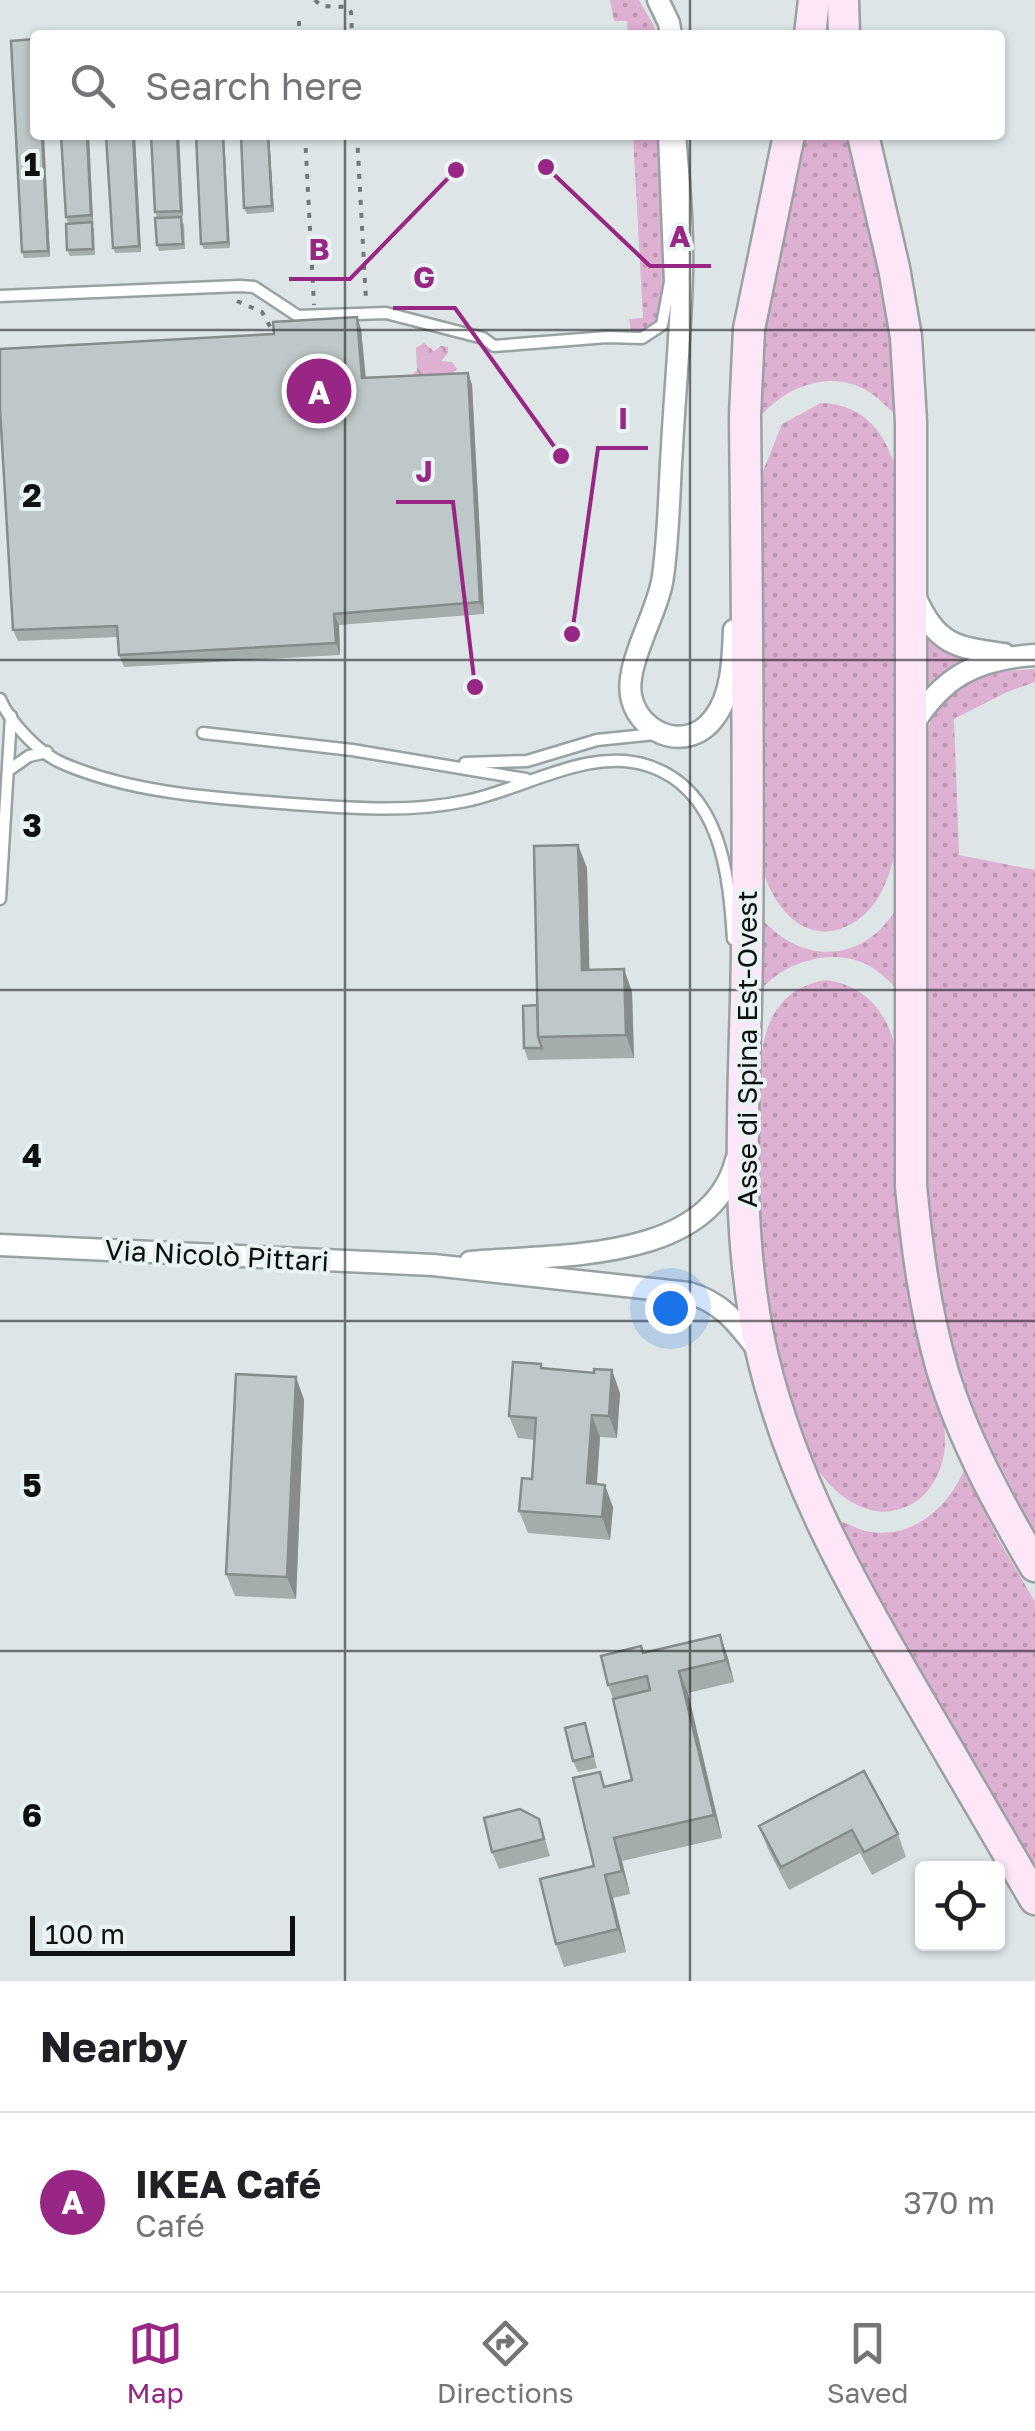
<!DOCTYPE html>
<meta charset="utf-8">
<style>
body{margin:0;font-family:"Golos Text",sans-serif;background:#f6f6f6;color:#202124}
.controls{position:absolute;right:30px;bottom:30px;display:grid;overflow:hidden;border-radius:10px;box-shadow:0 2px 8px #0004}
.controls button{width:90px;height:90px;display:grid;place-items:center;padding:0;border:0;border-bottom:2px solid #e0e0e0;background:#fff;color:#202124;font:50px sans-serif}
.scale{position:absolute;left:30px;bottom:25px;width:265px;box-sizing:border-box;padding-left:10px;border:5px solid #0e1112;border-top:0;font-size:28px;line-height:35px;white-space:nowrap;color:#0e1112;-webkit-text-stroke:8px #eaf3f3;paint-order:stroke}
.you{position:absolute;left:670px;top:1308px;width:35px;height:35px;margin:-25px;border:8px solid #fff;border-radius:50%;background:#1a73e8;box-shadow:0 0 0 15px #1a73e833}
.badge{display:grid;place-items:center;width:65px;height:65px;border-radius:50%;background:#982684;color:#fff;font-size:32px;font-weight:700}
.pin{position:absolute;translate:-50% -50%;border:5px solid #fff;box-shadow:0 2px 10px #0006}
.list{margin:0;padding:0;list-style:none}
h2{display:flex;justify-content:space-between;align-items:center;height:130px;margin:0;padding:0 40px;font-size:42px}
h2 small{font-size:32px;font-weight:400;color:#757577}
.list li{display:grid;grid-template-columns:65px 1fr auto;gap:30px;align-items:center;box-sizing:border-box;height:180px;padding:0 40px;border-top:2px solid #e0e0e0}
.list b{display:block;font-size:38px;white-space:nowrap}
.list p{margin:0;font-size:32px;white-space:nowrap;color:#757577}
.list em{font-size:32px;font-style:normal;color:#757577}
.icon{flex:none;width:55px;height:55px;fill:none;stroke:currentColor;stroke-width:2;stroke-linecap:round;stroke-linejoin:round}
.map{position:relative;flex:none;width:1035px;height:1981px;overflow:hidden}
.search{position:absolute;background:#fff;box-shadow:0 2px 8px #0004;left:30px;right:30px;top:30px;height:110px;display:flex;align-items:center;gap:25px;box-sizing:border-box;padding:0 35px;border-radius:10px;color:#757577;font-size:38px}
.sheet{height:310px;background:#fff}
nav{display:flex;justify-content:space-around;align-items:center;box-sizing:border-box;height:140px;border-top:2px solid #e0e0e0;background:#fff;font-size:28px;color:#757577}
nav a{display:grid;justify-items:center;gap:5px}
nav .on{color:#982684}
.map>svg:first-child{display:block}
.grass{fill:url(#grass-dots)}
.park{fill:url(#park-crowns)}
.lines{fill:none;stroke-linecap:round;stroke-linejoin:round}
.service-casing{stroke:#99a2a2;stroke-width:15}
.minor-casing{stroke:#99a2a2;stroke-width:25}
.secondary-casing{stroke:#99a2a2;stroke-width:35}
.path{stroke:#73797a;stroke-width:4;stroke-dasharray:5 8;stroke-linecap:butt}
.service{stroke:#fff;stroke-width:10}
.minor{stroke:#fff;stroke-width:20}
.secondary{stroke:#fde6f7;stroke-width:30}
.wall{fill:#a4acac}
.shaded-wall{fill:#868c8c}
.building{fill:#bfc8c8;stroke:#868c8c;stroke-width:2.5}
.grid{fill:none;stroke:#0e1112;stroke-width:2.5;stroke-opacity:0.55}
.labels{text-anchor:middle;dominant-baseline:central;stroke-width:8;stroke-linejoin:round;paint-order:stroke}
.street-label{font-size:28px;fill:#0e1112;stroke:#eaf3f3}
.grid-label{font-size:32px;text-anchor:middle;font-weight:bold;fill:#0e1112;stroke:#eaf3f3;stroke-width:8;stroke-linejoin:round;paint-order:stroke}
.leader{fill:none;stroke:#982684;stroke-width:4}
.callout-dot{fill:#982684;stroke:#eaf3f3;stroke-width:4}
.callout-label{font-size:30px;text-anchor:middle;font-weight:bold;fill:#982684;stroke:#eaf3f3;stroke-width:8;stroke-linejoin:round;paint-order:stroke}
</style>
<div class="map">
<svg width="1035" height="1981" viewBox="0 0 1035 1981">
<defs>
<pattern id="grass-dots" width="8" height="8" patternUnits="userSpaceOnUse" patternTransform="scale(2.5)"><rect width="8" height="8" fill="#deb0d1"/><path d="M2 2h.1M6 6h.1" fill="none" stroke="#bd96b2" stroke-width="1.8" stroke-linecap="round"/></pattern>
<pattern id="park-crowns" width="20" height="18" patternUnits="userSpaceOnUse" patternTransform="scale(2.5)"><rect width="20" height="18" fill="#deb0d1"/><path d="M2 6a3 3 0 1 1 6 0M12 15a3 3 0 1 1 6 0" fill="none" stroke="#bd96b2"/></pattern>
</defs>
<rect width="100%" height="100%" fill="#dde5e6"/>
<g class="grass">
<polygon points="610,0 639,0 654,26 656,35 628,34 627,21 614,21"/>
<path d="M633,135H660C663,183 678,277 659,319C655,327 648,330 640,334L631,331L629,319L643,318Z"/>
<path d="M805,135H850C873,233 892,315 897,416C887,407 878,397 866,390C829,369 784,387 759,418L761,331Z"/>
<path d="M821,403C866,404 888,436 898,477L895,853C888,880 879,908 853,923C802,952 768,900 759,856C753,825 759,774 760,741C760,652 761,563 762,474L782,424Z"/>
<polygon points="927,637 946,651 967,660 949,669 926,691"/>
<path d="M1035,669V682L1007,692L954,719L959,855L1035,870V1535L975,1415L942,1314L934,1252L926,1163L927,735C941,673 982,673 1035,669Z"/>
<path d="M894,912L896,988C884,976 874,966 858,961C824,949 778,965 758,994L759,915C797,963 860,966 894,912Z"/>
<path d="M827,980C857,985 876,1000 889,1028C904,1062 894,1118 896,1156C898,1209 903,1262 913,1314C921,1357 951,1411 944,1454C939,1482 922,1506 892,1511C862,1516 831,1491 817,1468C809,1455 805,1439 800,1426C762,1324 756,1212 759,1105C760,1079 759,1046 770,1022C781,997 800,984 827,980Z"/>
<path d="M965,1468L997,1537L1035,1602V1868L883,1609L835,1519C845,1522 855,1528 865,1531C912,1541 949,1507 965,1468Z"/>
</g>
<polygon class="park" points="424,343 434,351 441,346 448,347 448,353 441,361 452,362 457,369 450,376 442,374 417,380 413,374 417,370 416,348"/>
<g class="lines">
<g class="service-casing">
<g id="service">
<polyline points="0,296 240,286 254,287 298,316 386,313 483,338 494,346 607,337 642,338 662,325 670,282 664,135"/>
<path d="M0,699C10,723 39,753 62,763C133,794 217,798 293,804C350,808 410,813 466,801C525,789 589,746 649,766C721,790 729,875 733,939"/>
<polyline points="203,733 352,750 526,779"/>
<polyline points="465,763 527,761 597,740 655,734"/>
<polyline points="9,770 29,756 47,752"/>
<polyline points="0,899 11,716"/>
</g>
</g>
<g class="minor-casing">
<g id="minor">
<polyline points="658,0 669,23 671,35"/>
<path d="M675,135C679,181 683,226 682,272C681,330 675,389 672,447C669,490 669,533 663,576C659,612 622,667 632,700C642,736 689,752 714,718C732,695 733,658 734,630"/>
<path d="M915,596C937,645 954,647 1004,654"/>
<path d="M911,728C942,677 975,659 1035,655"/>
<path d="M0,1245L433,1265L689,1293C722,1302 738,1324 758,1350"/>
<path d="M470,1262C554,1254 710,1264 736,1160"/>
</g>
</g>
<g class="secondary-casing">
<g id="secondary">
<polyline points="843,0 844,35"/>
<polyline points="810,35 814,0"/>
<path d="M789,135L749,329L745,416C747,593 749,769 747,946C746,1083 731,1223 763,1358C792,1479 851,1584 913,1690C954,1760 994,1829 1035,1899"/>
<path d="M863,135L894,268L906,337L911,422V1186C917,1248 925,1309 942,1369C963,1439 999,1504 1035,1566"/>
</g>
</g>
<g class="path">
<polyline points="315,0 321,6 347,7 351,12 352,35"/>
<polyline points="299,21 299,35"/>
<polyline points="305,135 314,305"/>
<polyline points="357,135 366,300"/>
<polyline points="237,301 262,312 272,330 276,329"/>
</g>
<use href="#service" class="service"/>
<use href="#minor" class="minor"/>
<use href="#secondary" class="secondary"/>
</g>
<g class="wall">
<polygon points="35,135 44,135 50,257 24,258 22,252"/>
<polygon points="89,135 93,221 68,223 66,217"/>
<polygon points="106,135 135,135 141,252 115,253 113,248"/>
<polygon points="151,135 179,135 183,216 157,217 155,212"/>
<polygon points="196,135 230,248 204,249 201,244"/>
<polygon points="241,135 269,135 274,212 247,214 244,208"/>
<polygon points="184,223 185,249 159,251 157,245"/>
<polygon points="94,228 95,255 70,256 67,250"/>
<polygon points="361,329 365,377 468,373 472,385 484,614 339,625 340,655 124,667 119,655 118,637 18,641 13,630"/>
<polygon points="578,845 587,868 589,970 624,969 632,992 634,1058 528,1060 524,1048 537,1005"/>
<polygon points="542,1369 620,1393 617,1438 600,1437 597,1484 613,1507 610,1540 528,1533 519,1511 532,1479 535,1440 518,1438 509,1416"/>
<polygon points="296,1377 304,1400 296,1599 235,1596 226,1574"/>
<polygon points="720,1635 728,1658 734,1682 688,1693 722,1838 622,1861 630,1894 613,1898 626,1952 564,1967 556,1944 594,1866 605,1787 632,1780 613,1699 608,1685 641,1646 644,1653"/>
<polygon points="585,1723 597,1768 578,1772 573,1761"/>
<polygon points="864,1771 898,1834 906,1857 872,1875 860,1853 789,1890 768,1849 759,1826"/>
<polygon points="539,1819 550,1856 499,1869 492,1852"/>
</g>
<g class="shaded-wall">
<polygon points="42,135 44,135 50,257 48,251"/>
<polygon points="87,135 89,135 93,221 91,215"/>
<polygon points="133,135 135,135 141,252 139,246"/>
<polygon points="177,135 179,135 183,216 181,211"/>
<polygon points="223,135 224,135 230,248 228,242"/>
<polygon points="268,135 269,135 274,212 272,206"/>
<polygon points="357,317 361,329 367,389 362,378"/>
<polygon points="468,373 472,385 484,614 480,602"/>
<polygon points="334,614 339,625 340,655 336,643"/>
<polygon points="578,845 587,868 590,992 582,970"/>
<polygon points="624,969 632,992 634,1058 626,1035"/>
<polygon points="612,1370 620,1393 617,1438 609,1416"/>
<polygon points="296,1377 304,1400 296,1599 287,1577"/>
<polygon points="592,1415 600,1437 595,1506 587,1483"/>
<polygon points="605,1485 613,1507 610,1540 602,1517"/>
<polygon points="720,1635 728,1658 734,1682 726,1660"/>
<polygon points="679,1671 688,1693 722,1838 714,1815"/>
<polygon points="614,1838 622,1861 630,1894 622,1871"/>
<polygon points="605,1875 613,1898 626,1952 618,1929"/>
</g>
<g class="building">
<polygon points="35,39 35,135 42,135 48,251 22,252 11,41"/>
<polygon points="61,135 87,135 91,215 66,217"/>
<polygon points="106,135 133,135 139,246 113,248"/>
<polygon points="151,135 177,135 181,211 155,212"/>
<polygon points="196,135 223,135 228,242 201,244"/>
<polygon points="241,135 268,135 272,206 244,208"/>
<polygon points="181,217 183,244 157,245 155,218"/>
<polygon points="92,222 93,249 67,250 66,224"/>
<polygon points="357,317 362,378 468,373 480,602 334,614 336,643 119,655 117,626 13,630 0,409 0,349 274,334 273,322"/>
<polygon points="578,845 582,970 624,969 626,1035 538,1037 534,846"/>
<polygon points="537,1005 538,1037 542,1048 524,1048 523,1006"/>
<polygon points="513,1362 541,1364 541,1368 594,1373 594,1369 612,1370 609,1416 592,1415 587,1483 605,1485 602,1517 519,1511 522,1478 532,1479 536,1418 509,1416"/>
<polygon points="236,1374 296,1377 287,1577 226,1574"/>
<polygon points="720,1635 726,1660 679,1671 714,1815 614,1838 622,1871 605,1875 618,1929 556,1944 540,1879 594,1866 573,1778 600,1772 604,1787 632,1780 613,1699 650,1690 647,1676 608,1685 601,1656 641,1646 643,1653"/>
<polygon points="585,1723 593,1756 573,1761 565,1728"/>
<polygon points="864,1771 898,1834 864,1852 852,1830 781,1867 759,1826"/>
<polygon points="520,1809 539,1819 544,1839 492,1852 484,1818"/>
</g>
<path class="grid" d="M345,0V35M690,0V35M345,135V1981M690,135V1981M0,330H1035M0,660H1035M0,990H1035M0,1321H1035M0,1651H1035"/>
<g class="labels">
<g class="street-label">
<text transform="translate(746 1049) rotate(-90)">Asse di Spina Est-Ovest</text>
<text transform="translate(217 1255) rotate(3)">Via Nicolò Pittari</text>
</g>
</g>
<g class="grid-label">
<text x="32" y="176">1</text>
<text x="32" y="507">2</text>
<text x="32" y="837">3</text>
<text x="32" y="1167">4</text>
<text x="32" y="1497">5</text>
<text x="32" y="1827">6</text>
</g>
<path class="leader" d="M546 167L650 266H711M456 170L350 279H289M561 456L455 308H393M572 634L598 448H648M475 687L453 502H396"/>
<g class="callout-dot">
<circle cx="546" cy="167" r="10"/>
<circle cx="456" cy="170" r="10"/>
<circle cx="561" cy="456" r="10"/>
<circle cx="572" cy="634" r="10"/>
<circle cx="475" cy="687" r="10"/>
</g>
<g class="callout-label">
<text x="680" y="247">A</text>
<text x="319" y="260">B</text>
<text x="424" y="288">G</text>
<text x="623" y="429">I</text>
<text x="424" y="482">J</text>
</g>
</svg>
<div class="controls">
<button><svg class="icon" aria-label="locate" viewBox="0 0 24 24"><circle cx="12" cy="12" r="6"/><path d="M12 2v4M12 18v4M2 12h4M18 12h4"/></svg></button>
</div>
<div class="scale">100 m</div>
<div class="you"></div>
<div class="pin badge" style="left:319px;top:391px">A</div>
<div class="search"><svg class="icon" aria-label="search" viewBox="0 0 24 24"><circle cx="10" cy="10" r="6"/><path d="M15 15l6 6"/></svg>Search here</div>
</div>
<section class="sheet">
<h2>Nearby<small></small></h2>
<ul class="list">
<li><span class="badge">A</span><div><b>IKEA Café</b><p>Café</p></div><em>370 m</em></li>
</ul>
</section>
<nav>
<a class="on"><svg class="icon" aria-label="map" viewBox="0 0 24 24"><path d="M3 6l6-2 6 2 6-2v14l-6 2-6-2-6 2zM9 4v14M15 6v14"/></svg>Map</a>
<a><svg class="icon" aria-label="directions" viewBox="0 0 24 24"><path d="M12 3l9 9-9 9-9-9zM9 14v-3h6M13 9l2 2-2 2"/></svg>Directions</a>
<a><svg class="icon" aria-label="saved" viewBox="0 0 24 24"><path d="M7 4h10v16l-5-4-5 4z"/></svg>Saved</a>
</nav>
